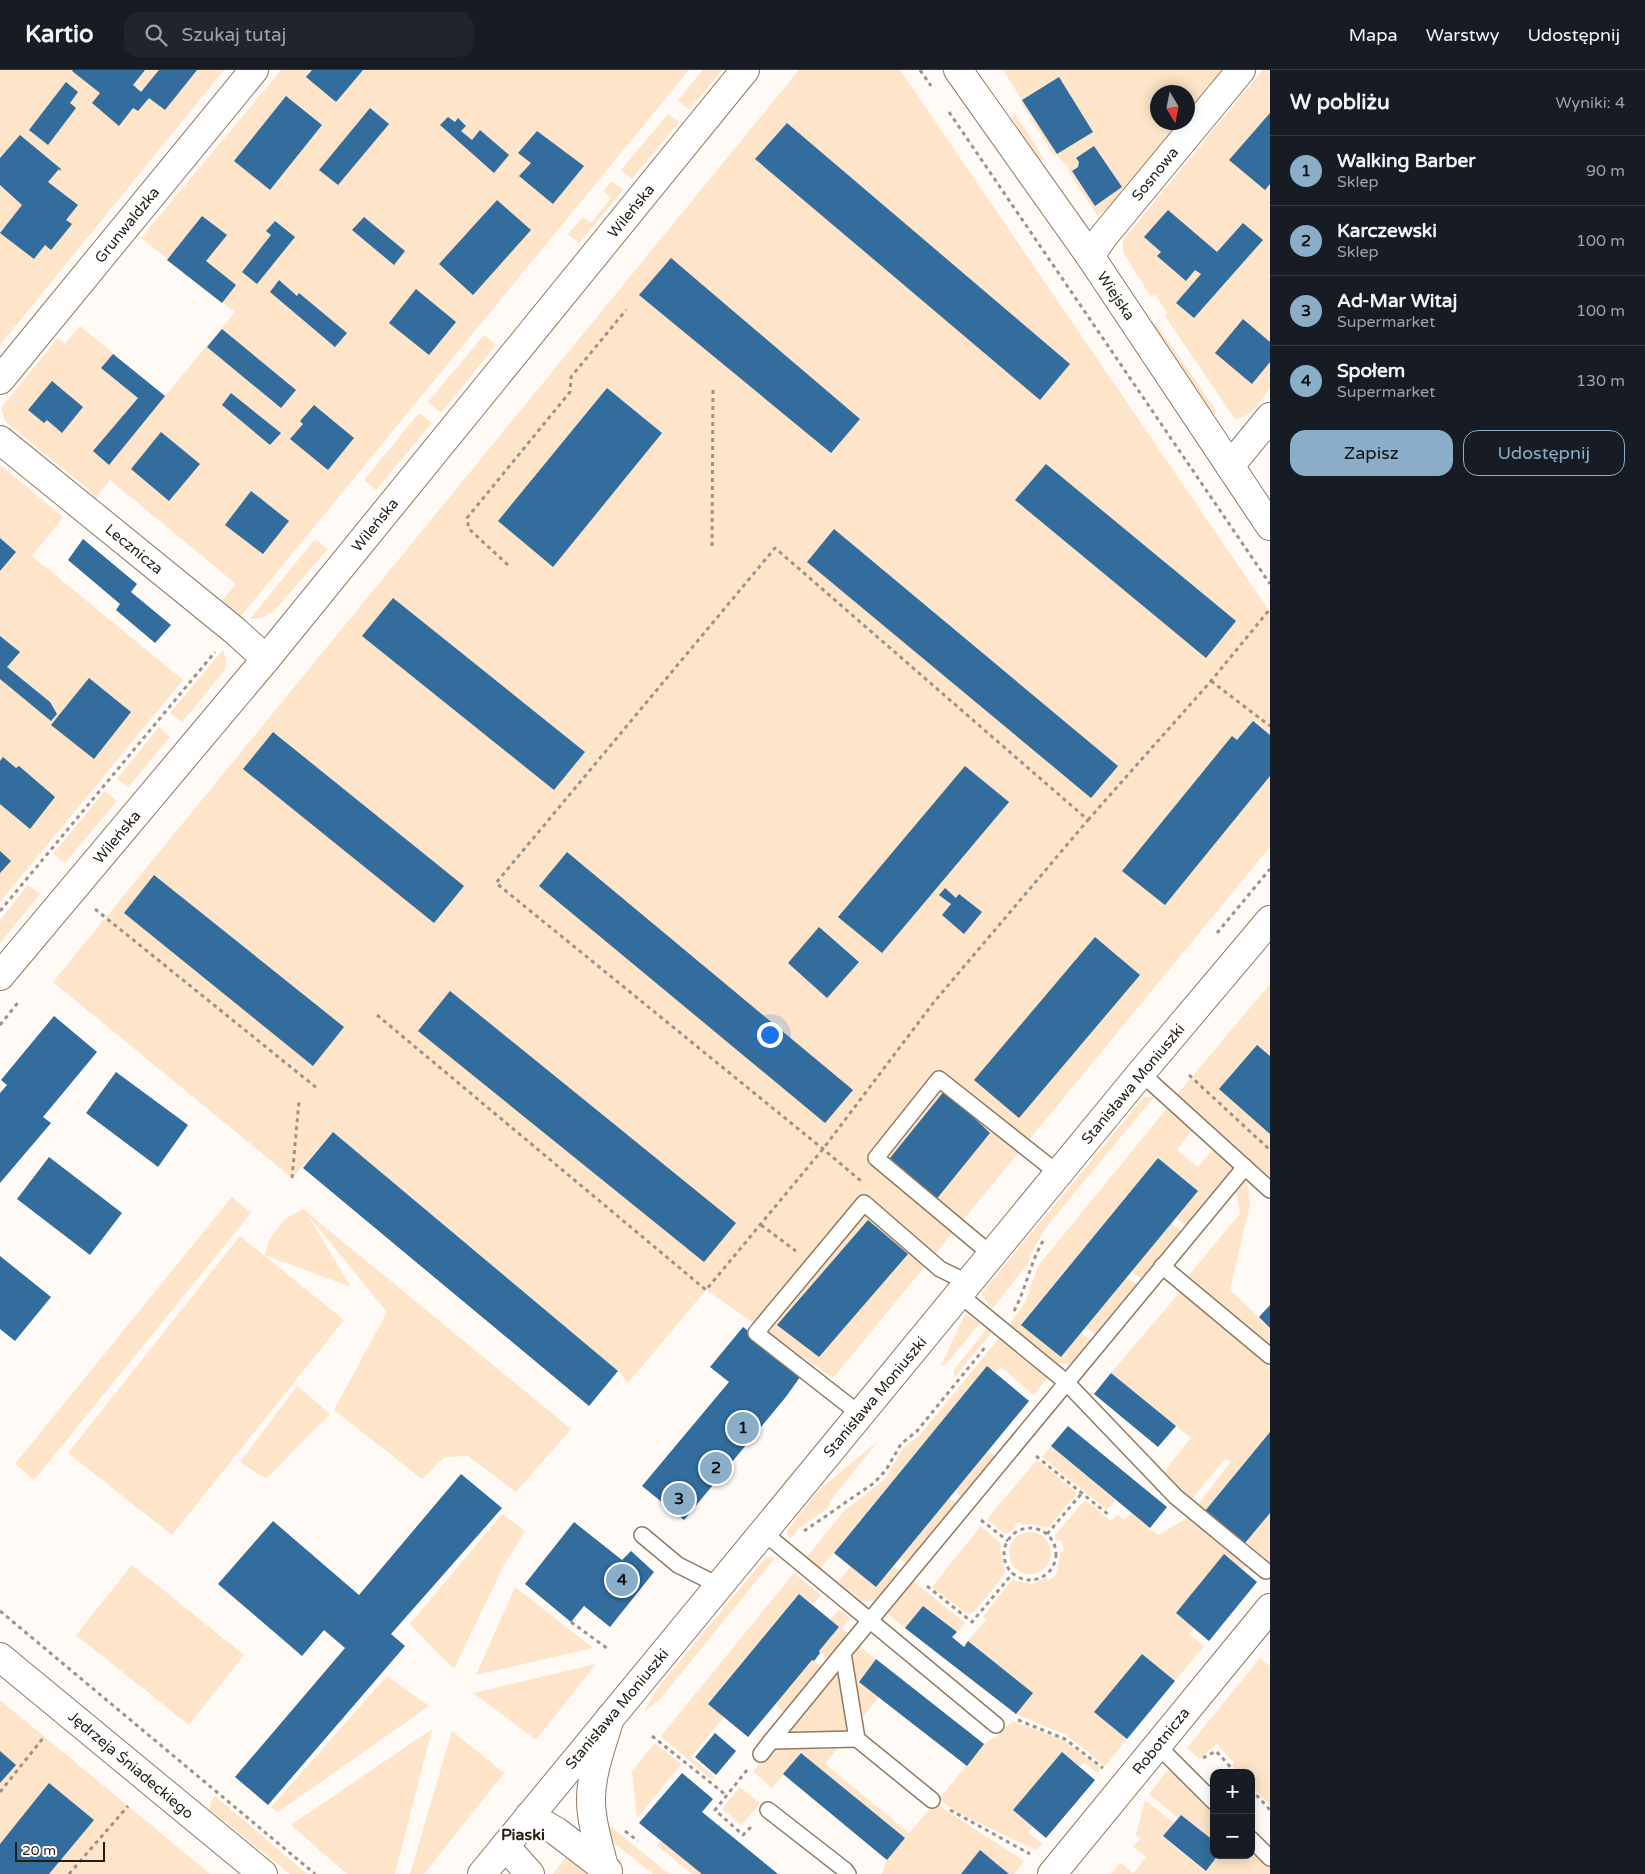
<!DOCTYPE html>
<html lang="pl">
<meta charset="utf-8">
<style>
body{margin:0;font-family:"Varela Round",sans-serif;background:#20242c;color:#f1f3f6}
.controls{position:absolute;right:15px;bottom:15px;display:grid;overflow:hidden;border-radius:10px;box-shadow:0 2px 12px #0003}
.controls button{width:45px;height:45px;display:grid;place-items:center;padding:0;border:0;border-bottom:1px solid #363941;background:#171b24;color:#f1f3f6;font:25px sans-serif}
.compass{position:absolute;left:1150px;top:15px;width:45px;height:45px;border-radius:50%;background:#171b24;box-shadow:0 2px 12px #0003;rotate:170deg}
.scale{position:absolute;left:15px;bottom:12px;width:90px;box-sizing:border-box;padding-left:5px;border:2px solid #251d14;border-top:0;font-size:14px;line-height:18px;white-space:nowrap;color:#251d14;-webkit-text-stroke:4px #fff;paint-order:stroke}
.you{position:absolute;left:769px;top:964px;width:18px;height:18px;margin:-12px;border:4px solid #fff;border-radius:50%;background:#1a73e8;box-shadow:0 0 0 8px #1a73e833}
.badge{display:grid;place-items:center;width:32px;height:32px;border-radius:50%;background:#8aaec7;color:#111;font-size:16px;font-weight:700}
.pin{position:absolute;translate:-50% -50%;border:2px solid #fff;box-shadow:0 1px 5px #0006}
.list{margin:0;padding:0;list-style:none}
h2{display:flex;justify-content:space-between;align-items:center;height:65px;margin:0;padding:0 20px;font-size:21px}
h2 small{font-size:16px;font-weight:400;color:#9ea1a6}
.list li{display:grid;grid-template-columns:32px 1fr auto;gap:15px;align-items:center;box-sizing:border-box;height:70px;padding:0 20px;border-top:1px solid #363941}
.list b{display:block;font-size:19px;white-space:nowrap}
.list p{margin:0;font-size:16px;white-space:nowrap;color:#9ea1a6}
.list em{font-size:16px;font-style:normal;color:#9ea1a6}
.actions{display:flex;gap:10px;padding:15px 20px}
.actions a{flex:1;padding:11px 0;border:1px solid #8aaec7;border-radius:15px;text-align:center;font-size:18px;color:#8aaec7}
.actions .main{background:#8aaec7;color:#111}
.icon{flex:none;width:28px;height:28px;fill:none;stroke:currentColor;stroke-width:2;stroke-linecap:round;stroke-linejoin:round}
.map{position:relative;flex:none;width:1270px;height:1804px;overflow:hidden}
header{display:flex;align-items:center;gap:30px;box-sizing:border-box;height:70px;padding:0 25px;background:#171b24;border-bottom:1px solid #363941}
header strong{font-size:24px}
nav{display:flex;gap:28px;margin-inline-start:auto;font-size:18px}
.search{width:350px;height:45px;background:#20242c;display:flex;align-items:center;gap:12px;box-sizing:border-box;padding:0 18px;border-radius:15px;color:#9ea1a6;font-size:19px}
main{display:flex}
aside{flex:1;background:#171b24}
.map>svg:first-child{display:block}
.green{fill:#fee4c8;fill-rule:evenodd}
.building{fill:#326d9d}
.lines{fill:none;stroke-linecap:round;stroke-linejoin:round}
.lane-casing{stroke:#8f7a63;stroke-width:18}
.street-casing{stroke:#8f7a63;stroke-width:30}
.secondary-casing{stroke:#8f7a63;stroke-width:30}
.path{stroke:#9b948e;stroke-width:3;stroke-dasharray:4 4;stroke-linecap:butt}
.lane{stroke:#fff;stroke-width:15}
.street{stroke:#fff;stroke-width:28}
.secondary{stroke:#fff;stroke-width:28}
.labels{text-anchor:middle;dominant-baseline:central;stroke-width:5;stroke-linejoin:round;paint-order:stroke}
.street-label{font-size:15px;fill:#251d14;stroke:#fff}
.neighbourhood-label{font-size:16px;font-weight:bold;fill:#251d14;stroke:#fff}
</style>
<header>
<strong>Kartio</strong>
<div class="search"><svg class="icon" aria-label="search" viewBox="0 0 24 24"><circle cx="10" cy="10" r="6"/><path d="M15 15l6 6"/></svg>Szukaj tutaj</div>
<nav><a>Mapa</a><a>Warstwy</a><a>Udostępnij</a></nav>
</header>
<main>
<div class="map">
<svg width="1270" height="1804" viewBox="0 0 1270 1804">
<rect width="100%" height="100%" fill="#fffaf5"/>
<g class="green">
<polygon points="0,0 224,0 0,275"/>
<polygon points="281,0 689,0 241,546 235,544 221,532 236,514 110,410 95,429 88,419 5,351 1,338 58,268 65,274 80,256 165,326 235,242 141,168"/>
<polygon points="703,0 722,0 689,40 678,30"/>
<polygon points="799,0 900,0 1270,542 1270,777 833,1308 706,1220 628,1313 618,1301 333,1062 292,1108 53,912"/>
<path d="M1003,0H1221L1188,40V22H1158V52L1182,53L1114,135L1097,145L1068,101L1070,100L1057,85L1054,86L1020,31L1022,30ZM1023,30L1093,62L1057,84ZM1094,77L1122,117L1095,136L1072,102L1078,97L1079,92L1076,88Z"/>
<path d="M1263,0H1270V318C1261,330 1251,348 1235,349L1165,246L1167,243L1155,224L1151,227L1123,182V170Z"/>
<polygon points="668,44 679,52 632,109 621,100"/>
<polygon points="1015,44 1045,90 1040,90 1011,48"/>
<polygon points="612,111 623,120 579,173 568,164 583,147 591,153 611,128 603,121"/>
<polygon points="1155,252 1217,342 1212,346 1153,259"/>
<polygon points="484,265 496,275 441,343 428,332"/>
<polygon points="419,343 432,353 376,420 364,410"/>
<polygon points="0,395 63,447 32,486 183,610 0,832"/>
<polygon points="315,469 328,479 273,542 261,548 250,549"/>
<polygon points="223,580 226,589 225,600 182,652 170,643"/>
<polygon points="159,657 170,667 128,717 117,709"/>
<polygon points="105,721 117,731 65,793 53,784"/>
<polygon points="28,815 40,824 0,873 0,850"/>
<polygon points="1270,914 1270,1108 1175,1027"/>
<polygon points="1144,1027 1154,1027 1047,1156 1031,1183 1027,1195 992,1239 981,1224"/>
<polygon points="1169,1036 1193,1059 1177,1080 1198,1097 1214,1078 1235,1097 1186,1157 1176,1147 1198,1121 1158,1088 1021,1254 1061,1287 1081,1263 1092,1271 1072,1294 1054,1293 1009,1255 1025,1232 1038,1196"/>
<polygon points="1244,1107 1248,1117 1250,1134 1230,1220 1270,1258 1270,1276 1188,1206 1240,1144 1236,1117"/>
<polygon points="232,1127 251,1143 34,1410 15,1394"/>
<polygon points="303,1139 571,1359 516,1422 468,1386 445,1387 422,1409 334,1340 387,1242 307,1144 351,1217 265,1185 269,1170 285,1149"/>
<polygon points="1171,1153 1182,1162 1143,1210 1132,1201"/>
<polygon points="240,1166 344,1250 172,1465 68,1383"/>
<polygon points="1127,1207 1137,1215 1096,1265 1086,1257"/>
<polygon points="1182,1220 1270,1296 1270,1362 1205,1441 1197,1435 1231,1392 1225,1389 1191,1430 1164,1402 1191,1368 1111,1303"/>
<polygon points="965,1244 980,1253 946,1294 941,1296"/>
<polygon points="988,1257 993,1261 954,1308 954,1300"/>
<polygon points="1000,1267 1048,1307 1034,1325 1001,1297 996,1303 987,1297 820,1499 806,1488 844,1441 885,1409 904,1377 919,1366"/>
<polygon points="297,1316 330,1344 266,1409 240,1392"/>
<polygon points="879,1370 830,1431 829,1437 799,1458 790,1469 786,1462 819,1420"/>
<polygon points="1051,1376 1115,1430 1107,1440 1042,1387"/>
<polygon points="988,1381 995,1387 962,1427 955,1421"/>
<polygon points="1037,1390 1077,1423 1049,1457 1045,1458 1033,1454 1022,1455 1020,1452 1014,1454 1016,1457 1006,1464 1003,1463 987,1449"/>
<polygon points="949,1428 957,1434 907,1494 900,1488"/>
<polygon points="1085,1430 1111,1451 1117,1445 1125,1450 1131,1443 1158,1465 1189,1447 1247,1494 1243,1500 1224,1485 1176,1543 1194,1558 1189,1564 1204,1576 1175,1611 1142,1584 1094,1642 1127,1669 1105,1696 1066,1665 1016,1644 1033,1623 968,1571 986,1550 983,1547 1012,1510 1031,1514 1046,1508 1048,1510 1055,1506 1059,1499 1056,1497 1059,1493 1060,1482 1064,1480 1061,1470 1056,1471 1055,1465"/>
<polygon points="1270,1443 1270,1494 1245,1473"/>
<polygon points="502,1444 525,1461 504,1495 454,1599 410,1554"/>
<polygon points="981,1456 1001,1474 1000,1482 1005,1499 1004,1505 975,1541 970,1544 966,1543 932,1517"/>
<circle cx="1030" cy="1483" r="21"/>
<polygon points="766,1487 775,1488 661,1628 643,1643 657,1619"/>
<polygon points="132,1495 244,1585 189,1655 76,1565"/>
<polygon points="893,1496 900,1502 877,1530 863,1532 838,1512 850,1497 876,1517"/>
<polygon points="794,1503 821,1525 812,1535 799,1524 708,1633 724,1647 691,1687 715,1707 712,1710 661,1666"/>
<polygon points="912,1510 965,1553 957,1562 923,1536 905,1558 886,1542"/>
<polygon points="515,1517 593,1578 476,1605"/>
<polygon points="839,1539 850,1548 842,1558 849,1565 829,1590 819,1581 839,1558 830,1550"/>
<polygon points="858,1575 876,1589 859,1611 879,1627 863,1647 851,1583"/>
<polygon points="1260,1588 1270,1596 1270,1736 1251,1715 1251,1703 1239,1703 1232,1695 1234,1693 1217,1674 1200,1689 1187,1678"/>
<polygon points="812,1590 822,1597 785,1643 775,1634"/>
<polygon points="596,1594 536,1670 473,1623"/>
<polygon points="838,1598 851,1664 781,1667"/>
<polygon points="387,1606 429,1636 278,1742 271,1737"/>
<polygon points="0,1630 210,1804 0,1804"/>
<polygon points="1012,1651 1063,1670 1101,1698 1097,1703 1084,1692 1080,1697 1062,1682 1013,1740 1033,1757 1028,1763 1042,1773 1036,1780 958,1743 939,1729 984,1674 997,1666"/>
<polygon points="432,1659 395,1804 347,1804 291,1755"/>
<polygon points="452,1661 504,1703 424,1804 410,1804"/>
<polygon points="655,1673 681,1694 637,1748 632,1701"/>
<polygon points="770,1679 837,1679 825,1694 909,1763 935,1733 1024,1791 1014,1804 882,1804 887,1790 905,1768 801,1683 772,1718 753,1702"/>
<polygon points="1168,1700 1174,1702 1214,1737 1214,1771 1181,1745 1178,1748 1149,1724"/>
<polygon points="740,1717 760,1733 742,1755 722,1739"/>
<polygon points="215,1726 307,1804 290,1804 210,1740 210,1733"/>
<polygon points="1145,1730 1174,1753 1163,1767 1205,1801 1218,1785 1251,1785 1251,1777 1270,1796 1270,1804 1111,1804 1120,1793 1124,1795 1133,1804 1146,1787 1133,1777 1140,1769 1136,1765"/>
<polygon points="600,1748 669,1804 653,1804 614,1773 606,1763"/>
<polygon points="661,1770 702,1804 692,1804 657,1775"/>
<polygon points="569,1783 596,1804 553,1804"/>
</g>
<g class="building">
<polygon points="73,0 145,0 133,15 141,22 159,0 197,0 165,40 149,28 138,41 133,38 119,56 92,33 100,23 72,1"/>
<polygon points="312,0 363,0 336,32 306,7"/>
<polygon points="1059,7 1093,62 1057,84 1022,30"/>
<polygon points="66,12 78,22 70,33 76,38 48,75 29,60"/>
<polygon points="286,26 322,55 270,120 234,91"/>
<polygon points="370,38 389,54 338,115 319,100"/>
<polygon points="1270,43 1270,114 1265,120 1229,90"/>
<polygon points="448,47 455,52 458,48 466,56 461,61 472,70 480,60 509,85 494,103 440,55"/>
<polygon points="787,53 1070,294 1040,330 755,89"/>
<polygon points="537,61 584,96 553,134 519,106 531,93 518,83"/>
<polygon points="20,65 61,99 60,101 59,99 48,112 78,135 66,150 72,154 51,180 45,175 34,189 0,163 22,135 0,115 0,88"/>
<polygon points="1094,76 1122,117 1095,136 1072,101 1078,97 1079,92 1076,88"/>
<polygon points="497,130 531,160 473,225 439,194"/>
<polygon points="1168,140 1217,182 1243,153 1263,170 1194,248 1176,233 1201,204 1195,200 1186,211 1157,186 1161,182 1144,167"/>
<polygon points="202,146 227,165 206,191 236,215 222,233 167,190"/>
<polygon points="364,147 405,181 394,195 352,160"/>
<polygon points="275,151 295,167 257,214 242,202 271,165 266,161"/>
<polygon points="671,188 860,349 831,383 639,225"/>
<polygon points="279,210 297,226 299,223 347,263 335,277 270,222"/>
<polygon points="416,219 456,252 429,285 389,253"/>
<polygon points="1243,249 1270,272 1270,292 1252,314 1215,283"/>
<polygon points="222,259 296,320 281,338 207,277"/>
<polygon points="113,284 165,326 109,395 93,381 138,328 101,298"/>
<polygon points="52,311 83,337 62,363 47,350 44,353 28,340"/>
<polygon points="607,318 662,363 553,497 498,451"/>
<polygon points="231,323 281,363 270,375 222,335"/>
<polygon points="314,335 354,368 328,400 290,369 303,354 300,351"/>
<polygon points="161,362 200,394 169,431 131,399"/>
<polygon points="1046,394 1236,551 1206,588 1015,430"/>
<polygon points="251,421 289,451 263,484 225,455"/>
<polygon points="834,459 1118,696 1091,728 807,492"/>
<polygon points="0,468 16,482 0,501"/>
<polygon points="83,469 137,514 131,522 171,555 155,573 116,540 120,534 68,490"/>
<polygon points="393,528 585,682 554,720 362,566"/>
<polygon points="0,566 20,582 7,597 50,632 57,644 51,651 0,609"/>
<polygon points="89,608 131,642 94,689 51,655"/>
<polygon points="1253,651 1270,665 1270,706 1165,835 1122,801 1232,666 1237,670"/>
<polygon points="273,662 464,816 434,853 243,699"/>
<polygon points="3,687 16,698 19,696 55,727 30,759 0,734 0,691"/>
<polygon points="965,696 1009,732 882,883 838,847"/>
<polygon points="0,781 11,791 0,803"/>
<polygon points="567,782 853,1020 825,1053 539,816"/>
<polygon points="154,805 344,957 313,996 124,843"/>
<polygon points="945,818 956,828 959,824 982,842 964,864 942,845 951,834 939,825"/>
<polygon points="819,857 859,892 827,928 788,893"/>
<polygon points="1095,867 1140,905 1019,1048 974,1010"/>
<polygon points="450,921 736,1153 704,1192 418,961"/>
<polygon points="54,946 97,982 43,1047 51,1053 0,1113 0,1023 7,1015 1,1010"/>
<polygon points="1257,975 1270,986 1270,1064 1219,1019"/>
<polygon points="116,1002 188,1055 158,1097 86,1043"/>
<polygon points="945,1020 990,1063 935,1131 890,1088"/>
<polygon points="333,1062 618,1301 589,1336 303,1098"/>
<polygon points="49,1087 122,1143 90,1185 17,1129"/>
<polygon points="1158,1088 1198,1121 1061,1287 1021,1255"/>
<polygon points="868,1150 908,1184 819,1287 777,1255"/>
<polygon points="0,1186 51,1227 15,1271 0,1259"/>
<polygon points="1270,1235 1270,1258 1259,1247"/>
<polygon points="743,1257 803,1303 785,1328 684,1450 642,1416 729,1312 710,1297"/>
<polygon points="987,1296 1029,1331 876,1517 834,1483"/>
<polygon points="1111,1303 1176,1356 1158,1377 1094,1324"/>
<polygon points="1068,1356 1167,1437 1150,1458 1051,1376"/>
<polygon points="1270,1362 1270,1443 1245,1473 1205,1441"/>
<polygon points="461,1404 502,1438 391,1564 405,1576 268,1735 235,1707 345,1578 324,1560 302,1586 218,1514 273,1451 359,1525"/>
<polygon points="574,1452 622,1490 631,1481 654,1502 610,1557 584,1536 571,1552 525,1514"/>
<polygon points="1224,1484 1257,1512 1209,1571 1176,1543"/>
<polygon points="799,1524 839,1557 819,1581 820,1583 814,1591 812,1590 748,1667 708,1634"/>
<polygon points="923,1536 957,1562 952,1567 964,1577 968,1571 1033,1623 1016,1644 905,1558"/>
<polygon points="1142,1584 1175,1611 1127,1669 1094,1642"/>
<polygon points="876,1589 984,1674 967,1696 859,1612"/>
<polygon points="715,1663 736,1681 716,1705 695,1687"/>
<polygon points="0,1681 16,1695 0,1713"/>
<polygon points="1062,1682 1095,1710 1046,1768 1013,1740"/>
<polygon points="801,1683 905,1768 887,1790 783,1704"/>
<polygon points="682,1703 713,1729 702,1742 778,1804 702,1804 639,1753"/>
<polygon points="49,1713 94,1750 49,1804 0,1804 0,1774"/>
<polygon points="1181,1745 1214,1771 1214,1785 1218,1785 1206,1801 1163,1766"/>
<polygon points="980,1780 998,1795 1009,1804 961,1804"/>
</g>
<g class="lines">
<g class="lane-casing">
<g id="lane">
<polyline points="1141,1003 1270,1120"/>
<polyline points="992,1185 876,1088 939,1009 1059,1104"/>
<polyline points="1162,1196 1270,1286"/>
<polyline points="960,1225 1066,1312 1176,1427 1266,1501"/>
<polyline points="861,1345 756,1263 760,1258 864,1133 940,1199 969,1213"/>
<polyline points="763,1462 996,1655"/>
<polyline points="642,1465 678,1495 720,1516"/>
<polyline points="843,1583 771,1671 857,1669"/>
<polyline points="1158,1676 1214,1732"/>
<polyline points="761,1684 771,1671"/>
<polyline points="932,1730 857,1669 843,1583 1245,1097"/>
<polyline points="768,1740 845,1800 848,1804"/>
<polyline points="1251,1769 1270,1788"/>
</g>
</g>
<g class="street-casing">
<g id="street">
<polyline points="1090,186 1103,167 1241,0"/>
<polyline points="0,310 254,0"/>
<polyline points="0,370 234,560 266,589"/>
<polyline points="1230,396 1270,347"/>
<polyline points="529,1746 556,1761 608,1801"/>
<polyline points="505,1776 530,1804"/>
<path d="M604,1797C600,1780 594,1762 592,1744C587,1712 601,1678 610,1648"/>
<polyline points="1052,1804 1270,1538"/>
</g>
</g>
<g class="secondary-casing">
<g id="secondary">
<polyline points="958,0 1090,186 1270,456"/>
<polyline points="0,906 266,589 745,0"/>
<polyline points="0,1587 263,1804"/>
<polyline points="482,1804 1141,1003 1270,850"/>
</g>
</g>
<g class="path">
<polyline points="920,0 931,16"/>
<polyline points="949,42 1270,514"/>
<polyline points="712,476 713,317"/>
<polyline points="508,495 469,459 467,448 570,322 571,307 626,240"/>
<polyline points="1211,611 1270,656"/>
<polyline points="1088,750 1211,611 1270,539"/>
<polyline points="95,839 318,1019"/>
<polyline points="0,841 215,582"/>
<polyline points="1217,863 1270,799"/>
<polyline points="377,945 706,1220 823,1079 934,932 1088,750 775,478 496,813 823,1079 861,1111"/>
<polyline points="0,955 20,930"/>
<polyline points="1189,1005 1270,1080"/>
<polyline points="292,1108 299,1031"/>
<polyline points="761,1155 796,1181"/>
<path d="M1014,1241C1026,1219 1030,1193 1043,1171"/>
<polyline points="1036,1386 1110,1446"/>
<polyline points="981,1450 1008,1471"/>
<circle cx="1030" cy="1484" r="26"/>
<polyline points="804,1461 874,1413 886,1400 901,1374 917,1361 987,1275"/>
<polyline points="1047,1464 1082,1423"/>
<polyline points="927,1516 972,1552 1013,1503"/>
<polyline points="0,1541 315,1804"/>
<polyline points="571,1552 608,1579"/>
<polyline points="1018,1650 1065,1669 1103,1698"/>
<polyline points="652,1666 726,1725"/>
<polyline points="1203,1688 1216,1681 1236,1703"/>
<polyline points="747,1700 715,1740 743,1765 753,1755"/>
<polyline points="1251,1719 1270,1740"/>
<polyline points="0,1722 44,1667"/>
<polyline points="950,1740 1030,1784"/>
<polyline points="625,1761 638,1771"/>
<polyline points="69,1804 128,1736"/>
</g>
<use href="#lane" class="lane"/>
<use href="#street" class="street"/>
<use href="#secondary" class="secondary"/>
</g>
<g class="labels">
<g class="street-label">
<text transform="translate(1155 104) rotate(-51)">Sosnowa</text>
<text transform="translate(631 141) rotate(-51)">Wileńska</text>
<text transform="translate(127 155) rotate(-51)">Grunwaldzka</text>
<text transform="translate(1116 226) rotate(56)">Wiejska</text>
<text transform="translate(375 455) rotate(-51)">Wileńska</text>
<text transform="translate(134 479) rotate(39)">Lecznicza</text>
<text transform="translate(117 767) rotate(-50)">Wileńska</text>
<text transform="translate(1133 1014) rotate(-50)">Stanisława Moniuszki</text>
<text transform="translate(875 1327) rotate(-50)">Stanisława Moniuszki</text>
<text transform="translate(617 1639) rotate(-50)">Stanisława Moniuszki</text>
<text transform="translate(1161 1671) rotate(-51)">Robotnicza</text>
<text transform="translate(131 1695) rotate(40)">Jędrzeja Śniadeckiego</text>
</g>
<g class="neighbourhood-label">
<text x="523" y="1765">Piaski</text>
</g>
</g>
</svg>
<div class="controls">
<button>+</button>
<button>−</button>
</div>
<svg class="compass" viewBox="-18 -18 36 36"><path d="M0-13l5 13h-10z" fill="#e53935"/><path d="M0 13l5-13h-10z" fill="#9ea1a6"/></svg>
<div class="scale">20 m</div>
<div class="you"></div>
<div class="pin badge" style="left:743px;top:1358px">1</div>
<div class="pin badge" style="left:716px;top:1398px">2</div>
<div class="pin badge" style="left:679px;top:1429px">3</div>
<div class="pin badge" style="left:622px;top:1510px">4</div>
</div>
<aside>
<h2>W pobliżu<small>Wyniki: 4</small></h2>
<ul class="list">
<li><span class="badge">1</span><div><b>Walking Barber</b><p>Sklep</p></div><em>90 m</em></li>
<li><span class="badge">2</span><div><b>Karczewski</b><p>Sklep</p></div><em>100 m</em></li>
<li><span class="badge">3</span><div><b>Ad-Mar Witaj</b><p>Supermarket</p></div><em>100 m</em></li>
<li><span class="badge">4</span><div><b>Społem</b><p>Supermarket</p></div><em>130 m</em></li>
</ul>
<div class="actions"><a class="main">Zapisz</a><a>Udostępnij</a></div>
</aside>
</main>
